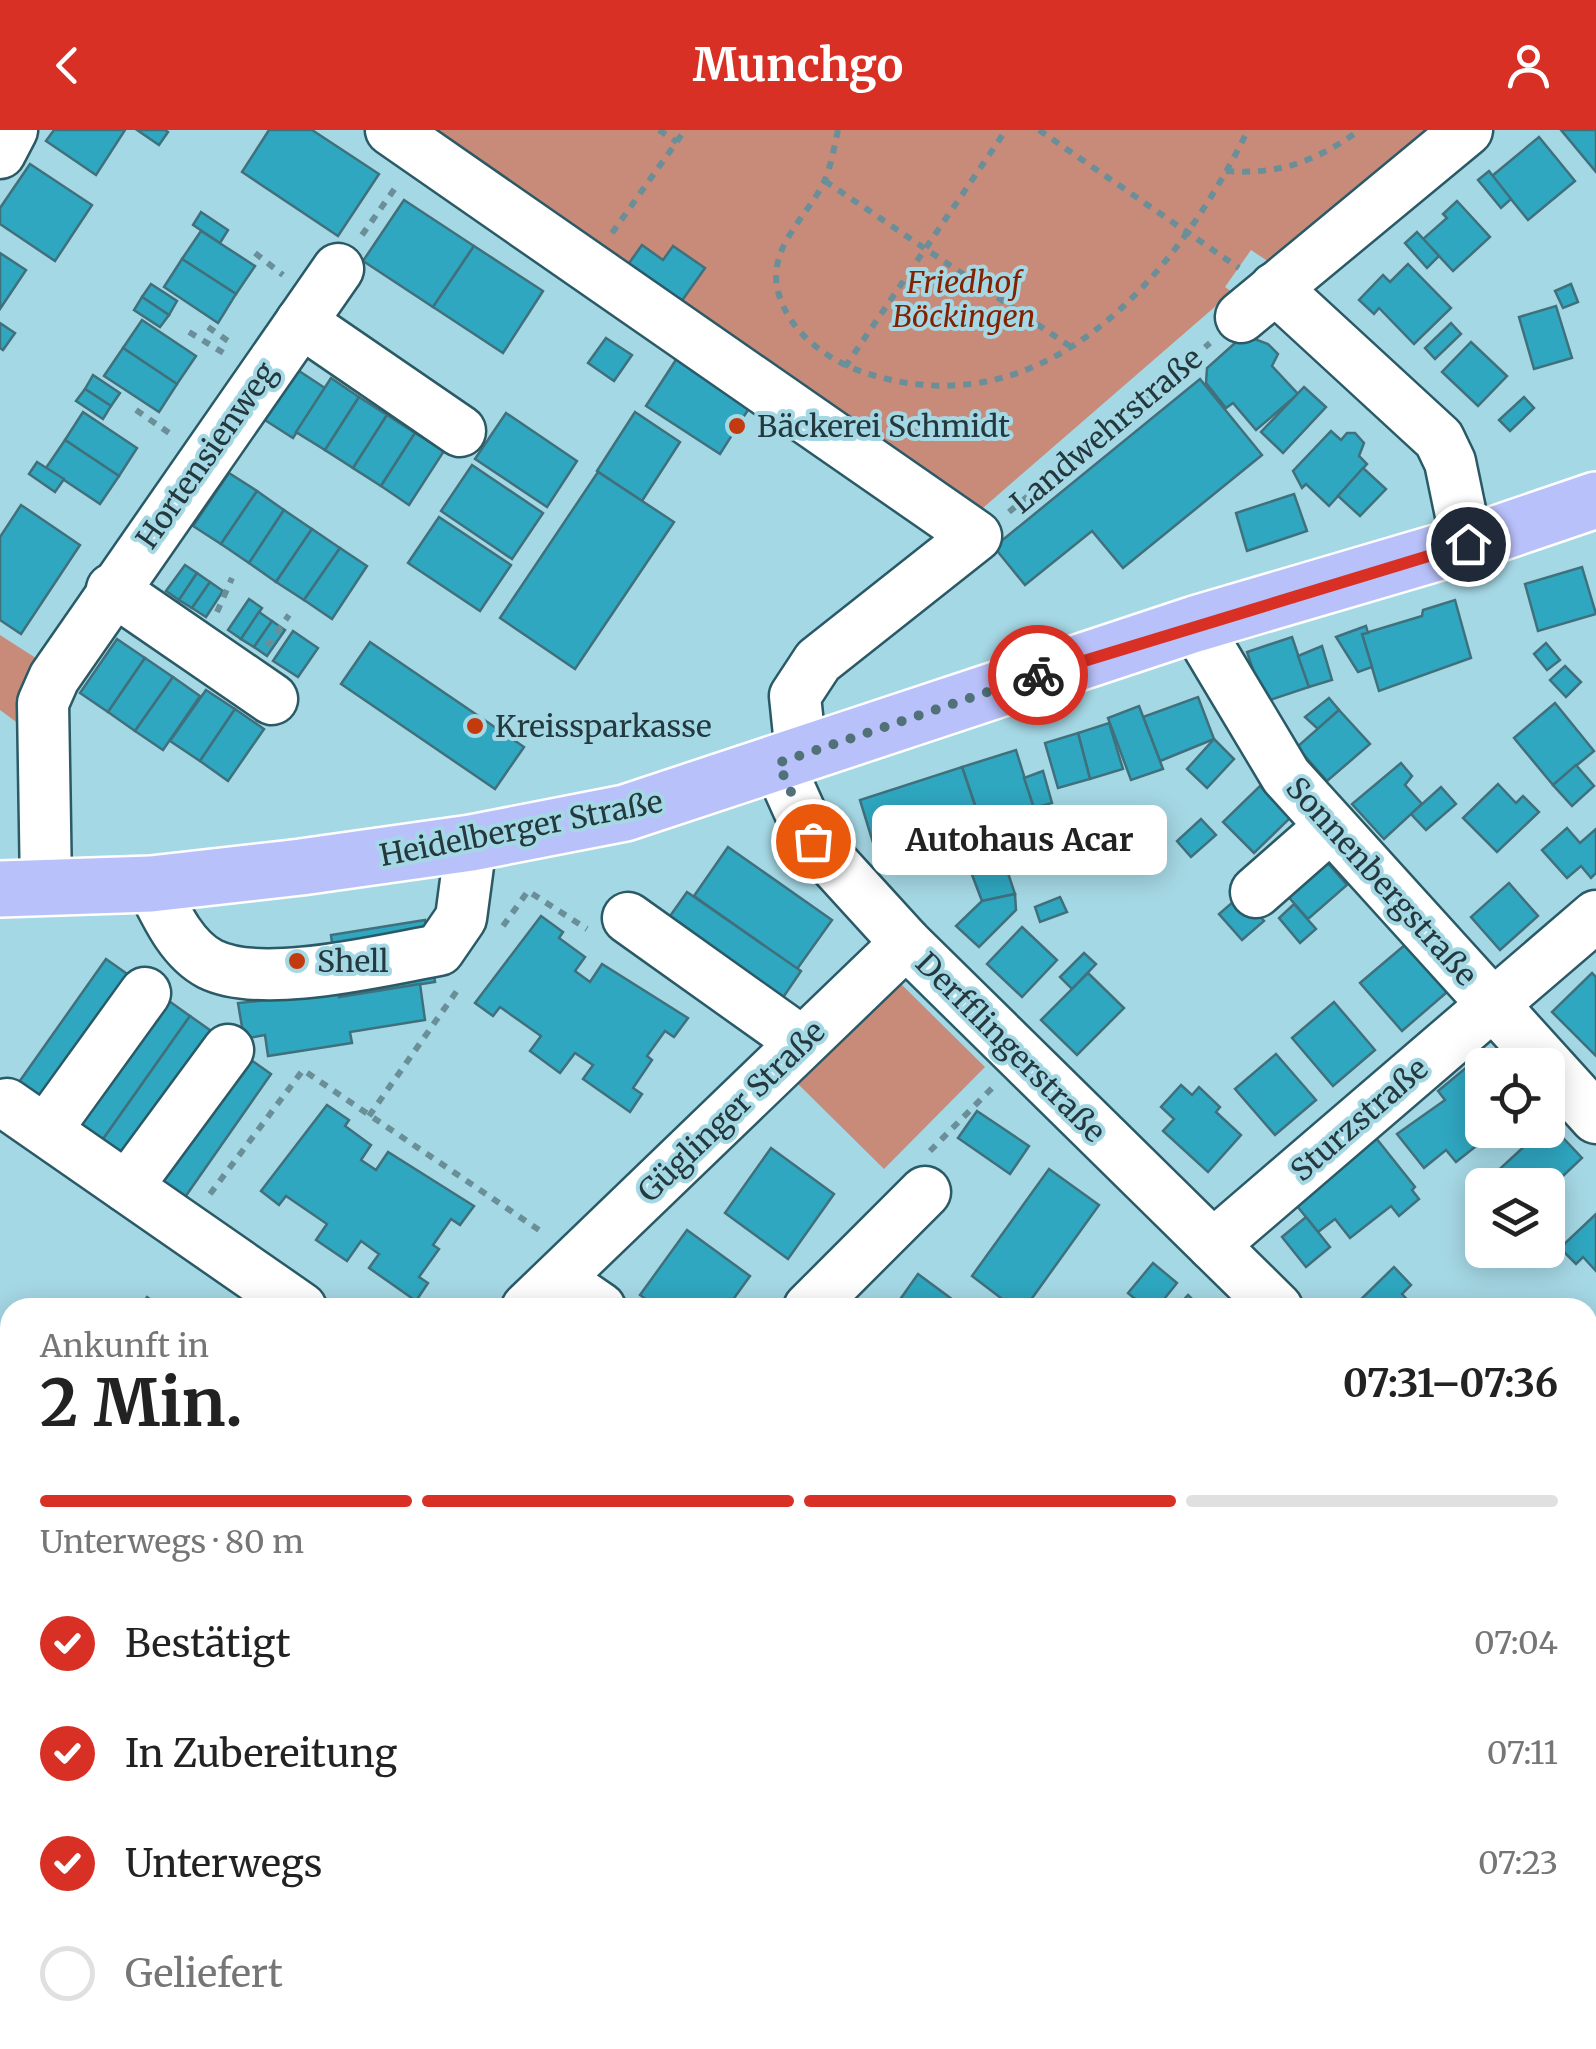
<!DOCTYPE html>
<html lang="de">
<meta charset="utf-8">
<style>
body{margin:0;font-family:Merriweather,serif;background:#f6f6f6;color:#222;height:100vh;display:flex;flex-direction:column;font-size:38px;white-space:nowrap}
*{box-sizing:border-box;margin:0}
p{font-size:32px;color:#767676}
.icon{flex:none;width:55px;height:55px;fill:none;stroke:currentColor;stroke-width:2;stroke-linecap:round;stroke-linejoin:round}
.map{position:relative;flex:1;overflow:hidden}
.sheet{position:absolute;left:0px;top:1168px;width:1598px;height:752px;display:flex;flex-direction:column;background:#fff;border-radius:30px 30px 0 0;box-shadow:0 5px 25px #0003}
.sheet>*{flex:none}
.fabs{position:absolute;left:1465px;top:918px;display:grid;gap:20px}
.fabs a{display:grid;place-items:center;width:100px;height:100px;border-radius:15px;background:#fff;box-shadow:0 5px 25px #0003;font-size:50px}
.pin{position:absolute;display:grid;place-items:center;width:85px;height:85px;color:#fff;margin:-42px;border:5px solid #fff;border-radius:50%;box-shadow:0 2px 10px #0007}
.courier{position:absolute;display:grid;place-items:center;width:100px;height:100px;margin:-50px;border:8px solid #d93025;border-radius:50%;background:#fff;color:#222;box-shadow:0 2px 12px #0007}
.bubble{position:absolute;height:70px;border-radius:15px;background:#fff;box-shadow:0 5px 25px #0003;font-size:32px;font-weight:700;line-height:70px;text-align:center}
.summary em{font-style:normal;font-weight:700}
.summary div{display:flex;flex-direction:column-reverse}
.summary{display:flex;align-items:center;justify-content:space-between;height:170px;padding:0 40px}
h1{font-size:65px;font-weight:700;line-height:75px}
.bar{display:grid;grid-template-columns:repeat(4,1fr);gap:15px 10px;align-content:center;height:120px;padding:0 40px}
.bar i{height:12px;border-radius:8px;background:#e0e0e0}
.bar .on{background:#d93025}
.bar p{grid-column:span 4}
ol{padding:0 40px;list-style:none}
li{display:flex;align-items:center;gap:30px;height:110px}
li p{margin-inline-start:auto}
li .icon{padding:10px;border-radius:50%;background:#d93025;color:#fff;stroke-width:4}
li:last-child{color:#767676}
li i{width:55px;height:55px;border:5px solid #e0e0e0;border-radius:50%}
header{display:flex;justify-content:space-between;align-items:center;height:130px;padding:0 40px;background:#d93025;color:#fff;font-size:45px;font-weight:700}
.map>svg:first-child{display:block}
.green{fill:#c98b79}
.building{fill:#2fa7c1;stroke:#40707c;stroke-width:2.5}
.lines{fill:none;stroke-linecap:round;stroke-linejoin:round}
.minor-casing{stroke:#2a5a66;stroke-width:55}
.major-casing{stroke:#fff;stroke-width:60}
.path{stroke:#6a8f98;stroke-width:6;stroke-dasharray:8 8;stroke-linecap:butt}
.minor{stroke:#fff;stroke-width:50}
.major{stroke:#b9c1fa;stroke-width:55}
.done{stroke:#517178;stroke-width:10;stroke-dasharray:0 18}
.route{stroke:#d93025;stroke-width:12}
.poi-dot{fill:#c23a0d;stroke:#a5d8e5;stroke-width:4}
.labels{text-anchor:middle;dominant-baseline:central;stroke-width:8;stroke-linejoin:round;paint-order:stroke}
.park-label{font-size:30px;font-style:italic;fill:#832100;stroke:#a5d8e5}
.poi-label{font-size:30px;fill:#24393e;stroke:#a5d8e5;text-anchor:start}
.street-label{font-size:30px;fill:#24393e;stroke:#a5d8e5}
</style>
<header><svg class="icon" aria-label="back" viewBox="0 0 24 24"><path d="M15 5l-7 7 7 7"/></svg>Munchgo<svg class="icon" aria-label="person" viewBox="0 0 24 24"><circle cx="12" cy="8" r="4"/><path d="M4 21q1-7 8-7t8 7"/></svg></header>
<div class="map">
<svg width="1596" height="1919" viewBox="0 0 1596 1919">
<rect width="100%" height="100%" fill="#a5d8e5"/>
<g class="green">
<path d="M426 0H1433L1269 132 1251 120 1225 157 1232 162 976 384Z"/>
<path d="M0 505 42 532 27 600 0 580Z"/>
<path d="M899 852 985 937 884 1039 798 954Z"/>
</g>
<g class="building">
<path d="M54 0H125L96 45 46 11Z"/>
<path d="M137 0H165L168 2 159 15Z"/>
<path d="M269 0H312L379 44 338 106 242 42Z"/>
<path d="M1561 0H1596V42Z"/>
<path d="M1539 7 1575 51 1528 90 1492 46Z"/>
<path d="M30 34 92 75 55 131 0 94V78Z"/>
<path d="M1489 41 1511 69 1501 78 1478 50Z"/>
<path d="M404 70 474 116 433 177 363 131Z"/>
<path d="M1457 71 1490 107 1453 141 1423 109 1447 88 1443 84Z"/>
<path d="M201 82 228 100 220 113 193 95Z"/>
<path d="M201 101 255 136 236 164 182 129Z"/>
<path d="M1417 102 1439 126 1427 138 1405 113Z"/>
<path d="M642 115 663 130 673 116 705 138 681 172 627 136Z"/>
<path d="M474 116 543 161 503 223 433 177Z"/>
<path d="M0 123 26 140 0 179Z"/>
<path d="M182 129 236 164 218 193 164 157Z"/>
<path d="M1408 134 1451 178 1414 214 1379 178 1374 184 1359 170 1383 145 1390 152Z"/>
<path d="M151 154 177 171 169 185 142 167Z"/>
<path d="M1571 154 1578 172 1563 178 1555 161Z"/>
<path d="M142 167 169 185 160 197 134 180Z"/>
<path d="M1556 176 1572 228 1534 239 1519 187Z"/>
<path d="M142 190 196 226 177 254 123 218Z"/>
<path d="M0 193 15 203 3 220 0 218Z"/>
<path d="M1451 193 1461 204 1435 229 1425 218Z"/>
<path d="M1244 205 1268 214 1278 224 1272 236 1298 264 1256 300 1233 273 1226 278 1206 253 1207 238Z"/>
<path d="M606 208 632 225 614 251 588 233Z"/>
<path d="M1471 212 1507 246 1478 276 1442 242Z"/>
<path d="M123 218 177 254 159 282 104 246Z"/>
<path d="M681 222 755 269 720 324 646 276Z"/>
<path d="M293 237 325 258 293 308 260 287Z"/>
<path d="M93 245 120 263 111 276 85 259Z"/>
<path d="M331 248 359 267 325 320 296 302Z"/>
<path d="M1200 249 1262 325 1123 438 1092 401 1025 455 994 417Z"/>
<path d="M1304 257 1326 277 1283 323 1261 302Z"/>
<path d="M85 259 111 276 103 289 76 271Z"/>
<path d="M359 267 387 285 353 338 325 320Z"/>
<path d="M1524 267 1534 278 1510 301 1499 290Z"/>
<path d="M83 282 137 318 119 346 65 310Z"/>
<path d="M635 282 680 312 642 371 597 341Z"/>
<path d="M506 283 577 331 547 377 475 329Z"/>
<path d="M387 285 415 303 381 356 353 338Z"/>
<path d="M1331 301 1341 310 1347 303H1355L1364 313 1359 326 1367 334 1329 376 1306 354 1302 358 1293 341Z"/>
<path d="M415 303 444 321 409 375 381 356Z"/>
<path d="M65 310 119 346 100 374 46 338Z"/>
<path d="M37 332 64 349 55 362 29 344Z"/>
<path d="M472 335 543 383 512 429 441 381Z"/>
<path d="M1363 338 1386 359 1360 386 1338 366Z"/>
<path d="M598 342 674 392 575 539 500 488Z"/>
<path d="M229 343 257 361 221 414 193 396Z"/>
<path d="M257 361 284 380 249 433 221 414Z"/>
<path d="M1294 364 1307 401 1247 421 1236 383Z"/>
<path d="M21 375 80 415 21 504 0 490V407Z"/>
<path d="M284 380 312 399 276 452 249 433Z"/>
<path d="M439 387 511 435 480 481 408 433Z"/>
<path d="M312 399 340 418 304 470 276 452Z"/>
<path d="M340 418 367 436 332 489 304 470Z"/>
<path d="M185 435 197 443 179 470 166 461Z"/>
<path d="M1582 437 1596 484 1538 501 1525 454Z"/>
<path d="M197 443 210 452 192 478 179 470Z"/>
<path d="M210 452 223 461 206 487 192 478Z"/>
<path d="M249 469 262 478 241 509 228 500Z"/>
<path d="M1455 470 1471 528 1379 561 1362 504 1422 486 1423 480Z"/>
<path d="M259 482 272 491 254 517 241 509Z"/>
<path d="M272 491 285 500 267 526 254 517Z"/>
<path d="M1366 496 1368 503 1362 504 1372 537 1358 542 1336 507Z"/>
<path d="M293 501 318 518 298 547 273 531Z"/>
<path d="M1292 507 1309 557 1264 572 1247 522Z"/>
<path d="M117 509 145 528 108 582 80 563Z"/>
<path d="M370 512 524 617 495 659 341 554Z"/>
<path d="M1546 513 1560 530 1547 540 1534 524Z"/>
<path d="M1322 516 1332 550 1309 557 1298 526Z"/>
<path d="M145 528 173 547 135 601 108 582Z"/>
<path d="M1565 536 1581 552 1566 567 1550 550Z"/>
<path d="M173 547 200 566 163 620 135 601Z"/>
<path d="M206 560 235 579 200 631 170 611Z"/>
<path d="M1198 567 1214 609 1160 631 1143 587Z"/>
<path d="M1329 568 1339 580 1318 599 1305 587Z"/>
<path d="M1555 573 1594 621 1553 655 1514 608Z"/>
<path d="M1139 576 1163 639 1131 650 1108 588Z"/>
<path d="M235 579 264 599 228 651 200 631Z"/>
<path d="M1339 580 1370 614 1327 651 1297 617Z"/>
<path d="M1109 593 1123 639 1090 649 1078 603Z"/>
<path d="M1078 603 1090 649 1058 658 1045 613Z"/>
<path d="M1214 609 1234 629 1207 658 1187 639Z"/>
<path d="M1016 620 1034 678 982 696 962 637Z"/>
<path d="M1401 633 1412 646 1405 655 1422 674 1384 709 1352 674Z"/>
<path d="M1576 635 1594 656 1572 676 1553 655Z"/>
<path d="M962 637 982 696 878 729 860 670Z"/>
<path d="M1043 641 1052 673 1034 678 1024 648Z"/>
<path d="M1498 654 1516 673 1523 666 1539 682 1497 722 1463 688Z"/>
<path d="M1260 656 1290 688 1254 723 1223 692Z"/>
<path d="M1441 657 1456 674 1426 700 1411 684Z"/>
<path d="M1201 689 1216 705 1191 727 1177 711Z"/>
<path d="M1117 690 1127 719 1100 728 1090 699Z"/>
<path d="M992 695 1015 764 982 771 958 708Z"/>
<path d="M1567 698 1580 713 1596 699V743L1591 748 1581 736 1567 748 1542 720Z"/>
<path d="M728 717 832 790 797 839 694 766Z"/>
<path d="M1317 721 1347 755 1308 789 1278 755Z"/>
<path d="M1509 753 1538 786 1500 820 1471 787Z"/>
<path d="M687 762 801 841 782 869 668 789Z"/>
<path d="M1015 764 1016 780 979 817 956 796 982 771Z"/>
<path d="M1241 765 1264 791 1242 810 1219 784Z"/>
<path d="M1060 767 1067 782 1040 792 1035 777Z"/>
<path d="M1294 774 1316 799 1300 813 1279 788Z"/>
<path d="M541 786 563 802 559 808 585 827 575 841 590 852 602 834 688 888 674 907 665 901 647 926 652 930 633 958 642 964 630 982 583 949 593 935 575 923 560 943 530 921 541 906 500 877 493 886 475 873Z"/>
<path d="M425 790 435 852 339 867 331 805Z"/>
<path d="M1022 797 1057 830 1022 867 987 834Z"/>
<path d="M1406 814 1447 862 1402 901 1360 853Z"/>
<path d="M1084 823 1096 834 1072 859 1060 847Z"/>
<path d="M106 829 133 848 45 974 17 955Z"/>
<path d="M1088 843 1124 878 1077 925 1041 890Z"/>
<path d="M1592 843 1596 847V926L1552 882Z"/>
<path d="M420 854 425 890 350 902 352 913 268 926 265 905 244 909 238 873 338 863 339 867Z"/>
<path d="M162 866 190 886 101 1012 73 993Z"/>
<path d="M1334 872 1375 920 1333 956 1292 908Z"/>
<path d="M190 886 217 905 128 1031 101 1012Z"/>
<path d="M1484 923 1493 935H1482V1000L1503 1003 1494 1010 1490 1005 1456 1032 1446 1020 1424 1038 1397 1004 1445 970 1438 961Z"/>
<path d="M1276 924 1316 970 1275 1005 1235 959Z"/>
<path d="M244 925 271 944 183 1070 155 1051Z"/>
<path d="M1181 955 1192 965 1199 957 1220 977 1216 982 1241 1005 1208 1042 1163 1001 1174 989 1161 977Z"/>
<path d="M327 975 349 990 345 996 371 1015 361 1030 376 1040 388 1022 474 1076 460 1095 451 1089 433 1115 439 1119 419 1147 428 1153 416 1171 369 1138 379 1124 361 1111 347 1131 316 1110 327 1094 286 1066 279 1075 261 1061Z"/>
<path d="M977 981 1029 1016 1010 1044 958 1008Z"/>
<path d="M1549 993 1582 1028 1548 1060V1055H1498L1491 1047 1542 1000H1548Z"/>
<path d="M1376 1008 1415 1057 1412 1060 1419 1069 1399 1086 1391 1076 1350 1108 1335 1089 1318 1102 1297 1076Z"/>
<path d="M771 1018 834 1064 788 1129 725 1083Z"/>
<path d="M1049 1039 1099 1075 1025 1178H1014L972 1146Z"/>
<path d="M1596 1084V1141L1583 1127 1576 1134 1560 1118Z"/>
<path d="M1306 1087 1330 1117 1306 1137 1282 1107Z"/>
<path d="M687 1100 750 1146 727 1178H658L640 1165Z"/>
<path d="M1153 1133 1177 1153 1157 1178H1146L1128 1163Z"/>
<path d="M1394 1137 1411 1155 1402 1164 1415 1178H1352Z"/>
<path d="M918 1144 964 1178H894Z"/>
<path d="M1188 1165 1201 1178H1176Z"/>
<path d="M147 1167 162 1178H140Z"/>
<path d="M1596 1269V1335L1588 1330V1284Z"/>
<path d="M1588 1330 1596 1335V1350L1588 1362Z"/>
<path d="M0 1335 10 1342V1412L0 1426Z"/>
<path d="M1594 1525 1596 1527V1596L1588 1589V1533Z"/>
<path d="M1588 1756 1596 1762V1834L1588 1847Z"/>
<path d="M10 1836V1906L0 1899V1850Z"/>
<path d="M16 1910H36L29 1919Z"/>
<path d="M80 1910H120L132 1919H74Z"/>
<path d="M364 1910H366L379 1919H357Z"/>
<path d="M366 1910H431L443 1919H379Z"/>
<path d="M431 1910H458L451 1919Z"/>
<path d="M560 1910H624L637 1919H554Z"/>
<path d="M637 1910H676L677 1911 672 1919H639L633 1915Z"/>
<path d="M806 1910H848L840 1919H804L801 1916Z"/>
<path d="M870 1910H898L891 1919H881Z"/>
<path d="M956 1910H960L973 1919H950Z"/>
<path d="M1108 1910H1176L1169 1919H1112L1105 1914Z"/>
<path d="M1502 1910H1518L1530 1919H1495Z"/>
</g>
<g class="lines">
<defs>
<g id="minor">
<path d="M391 0 976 406 818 531 795 566 801 624"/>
<path d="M0 23 12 0"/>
<path d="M1275 158 1439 309 1450 332 1467 414"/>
<path d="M1241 187 1467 0"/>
<path d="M301 192 460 301"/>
<path d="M112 459 272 569"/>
<path d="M1195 494 1286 646 1596 988"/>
<path d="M778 633 813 711 906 813 1277 1178"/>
<path d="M151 754C165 782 181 819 210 834 262 860 382 830 439 820L461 788 471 713"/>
<path d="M46 757 43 573 54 548 338 139"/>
<path d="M1256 762 1330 697"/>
<path d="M628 788 802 912"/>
<path d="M7 974 301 1178"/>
<path d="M46 1000 145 863"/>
<path d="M127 1057 228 920"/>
<path d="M1213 1115 1596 786"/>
<path d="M558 1149 600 1178"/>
<path d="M527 1178 906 813"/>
<path d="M809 1178 925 1062"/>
<path d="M1588 1436 1596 1443"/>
<path d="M0 1779 10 1766"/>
<path d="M1588 1900 1596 1905"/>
<path d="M235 1910 248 1919"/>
<path d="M1027 1910 1039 1919"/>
<path d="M317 1919 324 1910"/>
<path d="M752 1919 758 1910"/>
<path d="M1436 1919 1442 1910"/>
</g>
<path id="major" d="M0 759 151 754 301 737 471 713 625 683 1195 494 1467 414 1596 370"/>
</defs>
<use href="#minor" class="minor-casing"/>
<use href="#major" class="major-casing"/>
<g class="path">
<path d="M659 0 677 12"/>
<path d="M838 0C834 17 831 37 824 52 808 86 767 117 778 161 788 203 831 233 869 244 1049 300 1177 144 1248 0"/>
<path d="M1039 0 1239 138"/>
<path d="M1226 41C1280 45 1316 31 1360 0"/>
<path d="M825 51 1074 219"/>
<path d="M612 103 685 0"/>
<path d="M362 105 398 54"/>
<path d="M255 123 283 145"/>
<path d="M208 197 234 215"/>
<path d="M189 202 227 225"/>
<path d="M845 237 1006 0"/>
<path d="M136 280 175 307"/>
<path d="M1009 382 1210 213"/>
<path d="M217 482 232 448"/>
<path d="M267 516 289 485"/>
<path d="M503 796 528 761 587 799"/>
<path d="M369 986 461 855"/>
<path d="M930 1021 995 955"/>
<path d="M210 1064 303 940 545 1104"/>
<path d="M0 1572 10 1579"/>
</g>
<use href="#minor" class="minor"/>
<use href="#major" class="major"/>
</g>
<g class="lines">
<path class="done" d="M813 711 778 633 1038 545"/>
<path class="route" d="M1038 545 1468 414"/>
</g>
<g class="poi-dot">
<circle cx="737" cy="296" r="10"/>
<circle cx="475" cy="596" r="10"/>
<circle cx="297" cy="831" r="10"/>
</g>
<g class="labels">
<g class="park-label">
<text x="964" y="152">Friedhof<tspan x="964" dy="34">Böckingen</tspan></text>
</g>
<g class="poi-label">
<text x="757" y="296">Bäckerei Schmidt</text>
<text x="495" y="596">Kreissparkasse</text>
<text x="317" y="831">Shell</text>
</g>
<g class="street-label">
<text transform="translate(1106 300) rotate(-40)">Landwehrstraße</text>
<text transform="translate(206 325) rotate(-55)">Hortensienweg</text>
<text transform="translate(521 698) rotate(-11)">Heidelberger Straße</text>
<text transform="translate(1382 751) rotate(48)">Sonnenbergstraße</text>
<text transform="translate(1011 917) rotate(45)">Derfflingerstraße</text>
<text transform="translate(731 981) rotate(-44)">Güglinger Straße</text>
<text transform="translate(1359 989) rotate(-41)">Sturzstraße</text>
</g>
</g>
</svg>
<div class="fabs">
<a><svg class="icon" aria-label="locate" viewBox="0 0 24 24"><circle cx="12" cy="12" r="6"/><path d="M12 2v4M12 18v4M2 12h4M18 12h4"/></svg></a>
<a><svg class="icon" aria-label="layers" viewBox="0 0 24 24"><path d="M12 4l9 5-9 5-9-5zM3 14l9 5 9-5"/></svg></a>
</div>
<div class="pin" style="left:813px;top:711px;background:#ea580c"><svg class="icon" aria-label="bag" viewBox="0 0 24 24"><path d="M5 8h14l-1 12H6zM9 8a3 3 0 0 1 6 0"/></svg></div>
<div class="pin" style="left:1468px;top:414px;background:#1f2937"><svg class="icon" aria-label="home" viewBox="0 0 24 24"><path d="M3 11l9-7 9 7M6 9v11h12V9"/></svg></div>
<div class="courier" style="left:1038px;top:545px"><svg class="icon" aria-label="bike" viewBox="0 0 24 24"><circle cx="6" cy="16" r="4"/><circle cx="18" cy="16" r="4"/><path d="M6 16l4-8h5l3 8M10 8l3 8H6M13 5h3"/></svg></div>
<div class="bubble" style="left:872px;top:675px;width:295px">Autohaus Acar</div>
<section class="sheet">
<div class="summary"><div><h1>2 Min.</h1><p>Ankunft in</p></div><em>07:31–07:36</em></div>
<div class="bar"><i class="on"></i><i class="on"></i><i class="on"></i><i></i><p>Unterwegs · 80 m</p></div>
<ol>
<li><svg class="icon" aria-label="check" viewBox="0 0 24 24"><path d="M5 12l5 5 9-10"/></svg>Bestätigt<p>07:04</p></li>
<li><svg class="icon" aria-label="check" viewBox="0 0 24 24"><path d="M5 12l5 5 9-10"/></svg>In Zubereitung<p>07:11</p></li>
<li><svg class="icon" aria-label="check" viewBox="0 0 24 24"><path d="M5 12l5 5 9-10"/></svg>Unterwegs<p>07:23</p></li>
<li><i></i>Geliefert</li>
</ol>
</section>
</div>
